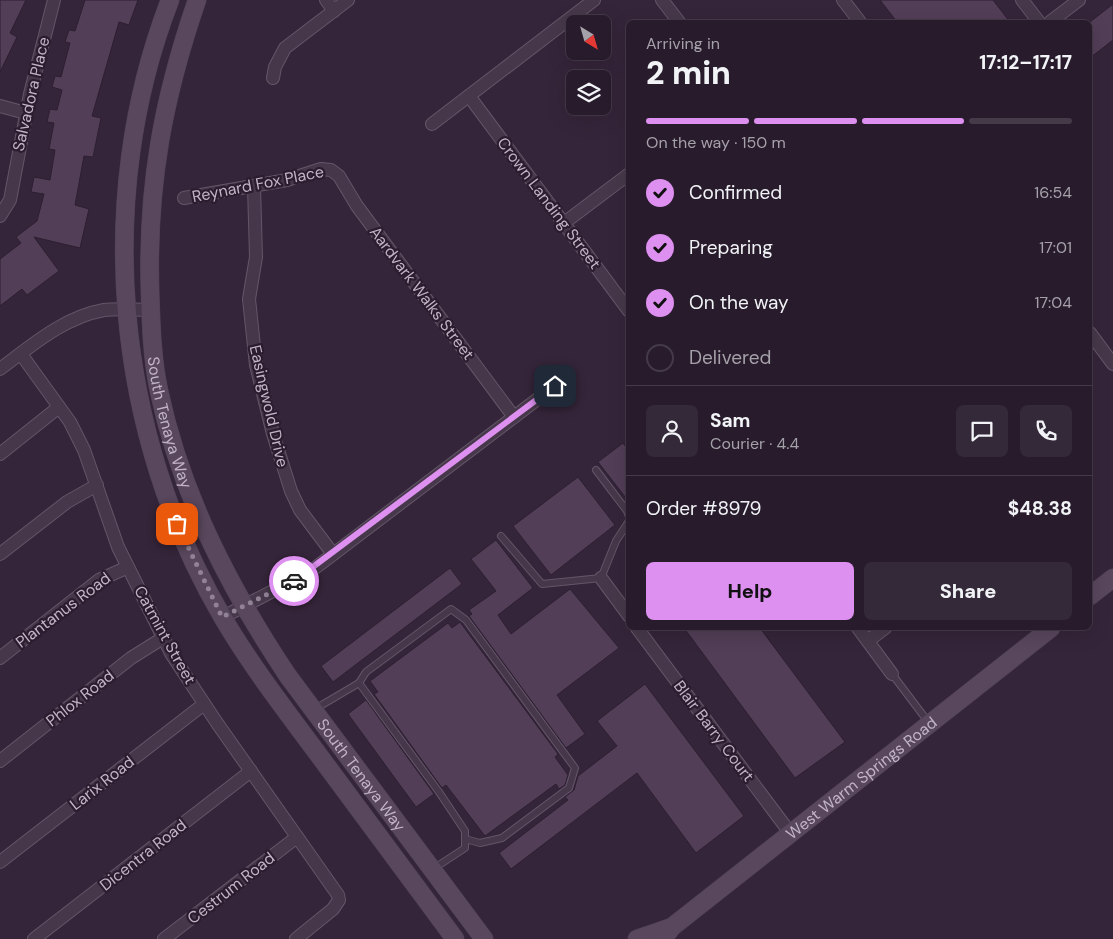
<!DOCTYPE html>
<meta charset="utf-8">
<style>
body{margin:0;font-family:"DM Sans",sans-serif;background:#342938;color:#f1f3f6;height:100vh;display:flex;flex-direction:column;font-size:19px;white-space:nowrap}
*{box-sizing:border-box;margin:0}
p{font-size:16px;color:#a5a1a9}
.icon{flex:none;width:28px;height:28px;fill:none;stroke:currentColor;stroke-width:2;stroke-linecap:round;stroke-linejoin:round}
.map{position:relative;flex:1;overflow:hidden}
.panel{position:absolute;left:626px;top:20px;width:466px;height:610px;display:flex;flex-direction:column;background:#281c2c;border-radius:8px;box-shadow:0 5px 20px #0002,0 0 0 1px #443a48}
.panel>*{flex:none}
.needle{width:32px;rotate:143deg}
.buttons{position:absolute;left:566px;top:15px;display:grid;gap:10px}
.buttons a{display:grid;place-items:center;width:45px;height:45px;border-radius:8px;background:#281c2c;box-shadow:0 5px 20px #0002,0 0 0 1px #443a48;font-size:25px}
.pin{position:absolute;display:grid;place-items:center;width:42px;height:42px;color:#fff;margin:-21px;border-radius:10px;box-shadow:0 2px 8px #0006}
.courier{position:absolute;display:grid;place-items:center;width:50px;height:50px;margin:-25px;border:4px solid #dd90ef;border-radius:50%;background:#fff;color:#222;box-shadow:0 1px 6px #0007}
.overview em{font-style:normal;font-weight:800}
.overview div{display:flex;flex-direction:column-reverse}
.overview{display:flex;align-items:center;justify-content:space-between;height:85px;padding:0 20px}
h1{font-size:32px;font-weight:800;line-height:38px}
.bar{display:grid;grid-template-columns:repeat(4,1fr);gap:8px 5px;align-content:center;height:60px;padding:0 20px}
.bar i{height:6px;border-radius:4px;background:#443a48}
.bar .selected{background:#dd90ef}
.bar p{grid-column:span 4}
.line{display:flex;align-items:center;gap:12px;padding:0 20px;border-top:1px solid #443a48}
.line div{flex:1}
.round{display:grid;place-items:center;flex:none;width:52px;height:52px;border-radius:8px;background:#342938}
ol{padding:0 20px;list-style:none}
li{display:flex;align-items:center;gap:15px;height:55px}
li p{margin-inline-start:auto}
li .icon{padding:5px;border-radius:50%;background:#dd90ef;color:#111;stroke-width:4}
li:last-child{color:#a5a1a9}
li i{width:28px;height:28px;border:2px solid #443a48;border-radius:50%}
.cta{display:flex;gap:10px;margin-top:auto;padding:10px 20px}
.cta a{flex:1;height:58px;border-radius:8px;background:#dd90ef;color:#111;font-size:20px;font-weight:800;line-height:58px;text-align:center}
.cta a+a{background:#342938;color:#f1f3f6}
.map>svg:first-child{display:block}
.building{fill:#523e57;stroke:#2d1f31}
.lines{fill:none;stroke-linecap:round;stroke-linejoin:round}
.lane-casing{stroke:#645668;stroke-width:8}
.street-casing{stroke:#645668;stroke-width:14}
.secondary-casing{stroke:#4f4153;stroke-width:19}
.lane{stroke:#46384a;stroke-width:6}
.street{stroke:#46384a;stroke-width:12}
.secondary{stroke:#59475d;stroke-width:18}
.done{stroke:#918295;stroke-width:5;stroke-dasharray:0 9}
.route{stroke:#dd90ef;stroke-width:6}
.labels{text-anchor:middle;dominant-baseline:central;stroke-width:4.5;stroke-linejoin:round;paint-order:stroke}
.street-label{font-size:16px;fill:#c2b4c6;stroke:#2b1d2f}
</style>
<div class="map">
<svg width="1113" height="939" viewBox="0 0 1113 939">
<rect width="100%" height="100%" fill="#35253a"/>
<g class="building">
<path d="M0 0H26L10 33 17 37 0 72Z"/>
<path d="M85 0H138L129 25 119 22 92 116 101 118 93 157 84 156 75 205 89 209 80 248 34 237 59 271 27 295 22 289 0 306V259L21 243 16 237 37 221 44 194 31 192 34 177 50 180 55 150 49 149 54 123 47 122 50 109 57 110 62 90 52 87 55 76 61 77 70 43 65 42 69 30 75 31Z"/>
<path d="M880 0H993L1010 22H897Z"/>
<path d="M1113 4V40L1090 58V22Z"/>
<path d="M623 443 629 451V502L598 462Z"/>
<path d="M578 477 615 525 551 575 513 526Z"/>
<path d="M496 540 533 588 498 615 511 634 570 589 619 648 557 695 585 734 566 748 469 616 472 614 469 610 496 591 471 559Z"/>
<path d="M450 568 462 584 333 682 321 666Z"/>
<path d="M460 622 558 754 555 757 568 775 565 785 559 789 556 784 485 836 446 785 442 788 374 694 378 692 370 681 448 623 452 628Z"/>
<path d="M684 628H760L845 742 795 778Z"/>
<path d="M645 684 744 816 696 853 637 773 511 869 499 853 568 800 565 797 574 790 578 776 617 746 597 721Z"/>
<path d="M366 700 434 794 416 807 348 714Z"/>
</g>
<g class="lines">
<defs>
<g id="lane">
<path d="M596 470 627 511 629 517"/>
<path d="M501 536 542 584 601 578 616 541 629 521"/>
<path d="M892 674 929 723"/>
<path d="M315 709 359 683"/>
<path d="M433 869 465 848V831L439 792 359 683 366 672 451 609 466 620 575 768 569 788 502 838 480 843 465 839"/>
</g>
<g id="street">
<path d="M326 0 334 11"/>
<path d="M662 0 679 22"/>
<path d="M843 0 860 22"/>
<path d="M1022 0 1039 22"/>
<path d="M1050 22 1079 0"/>
<path d="M273 78 275 67 285 48 348 0"/>
<path d="M469 96 629 311"/>
<path d="M0 106 26 113"/>
<path d="M432 124 594 0"/>
<path d="M254 186 256 257 249 299 256 365 273 434 291 491 300 510 333 554"/>
<path d="M184 198 287 180 321 169 331 170 339 176 357 206 514 417"/>
<path d="M0 216 10 200 30 94 54 0"/>
<path d="M564 223 629 174"/>
<path d="M1090 333 1113 364"/>
<path d="M21 354 70 422 84 450 118 547 172 655 217 723 338 895 339 900 333 909 296 939"/>
<path d="M0 369C31 346 64 317 104 310 119 308 136 310 151 310"/>
<path d="M0 454 59 407"/>
<path d="M0 554 67 502 97 485"/>
<path d="M601 578 629 616"/>
<path d="M223 617 311 571 568 376"/>
<path d="M637 628 791 834"/>
<path d="M858 628 892 674"/>
<path d="M868 641 885 628"/>
<path d="M0 658 99 580 128 567"/>
<path d="M0 761 131 658 163 638"/>
<path d="M0 862 204 704"/>
<path d="M34 939 251 771"/>
<path d="M164 939 297 837"/>
</g>
<g id="secondary">
<path d="M170 0C93 199 115 434 223 618 250 664 283 707 315 750 362 813 409 876 455 939"/>
<path id="s1" d="M197 0C163 99 147 185 150 290 151 323 152 359 159 391 181 495 230 589 288 676L484 939"/>
<path d="M1090 596 1113 578"/>
<path d="M637 939 672 927"/>
<path id="s2" d="M663 939 672 927 1051 628"/>
</g>
</defs>
<use href="#lane" class="lane-casing"/>
<use href="#street" class="street-casing"/>
<use href="#secondary" class="secondary-casing"/>
<use href="#lane" class="lane"/>
<use href="#street" class="street"/>
<use href="#secondary" class="secondary"/>
</g>
<g class="lines">
<path class="done" d="M177 524 222 617 294 581"/>
<path class="route" d="M294 581 555 386"/>
</g>
<g class="labels">
<g class="street-label">
<text transform="translate(31 94) rotate(-77)">Salvadora Place</text>
<text transform="translate(258 184) rotate(-11)">Reynard Fox Place</text>
<text transform="translate(549 203) rotate(53)">Crown Landing Street</text>
<text transform="translate(422 293) rotate(53)">Aardvark Walks Street</text>
<text transform="translate(269 406) rotate(77)">Easingwold Drive</text>
<text stroke="none"><textPath href="#s1" startOffset="430">South Tenaya Way</textPath></text>
<text transform="translate(63 610) rotate(-37)">Plantanus Road</text>
<text transform="translate(165 635) rotate(61)">Catmint Street</text>
<text transform="translate(80 698) rotate(-38)">Phlox Road</text>
<text transform="translate(714 731) rotate(53)">Blair Barry Court</text>
<text stroke="none"><textPath href="#s1" startOffset="835">South Tenaya Way</textPath></text>
<text stroke="none"><textPath href="#s2" startOffset="256">West Warm Springs Road</textPath></text>
<text transform="translate(102 783) rotate(-38)">Larix Road</text>
<text transform="translate(143 855) rotate(-38)">Dicentra Road</text>
<text transform="translate(231 888) rotate(-38)">Cestrum Road</text>
</g>
</g>
</svg>
<div class="buttons">
<a><svg class="needle" viewBox="-14 -14 28 28"><path d="M0-13l5 13h-10z" fill="#e53935"/><path d="M0 13l5-13h-10z" fill="#a5a1a9"/></svg></a>
<a><svg class="icon" aria-label="layers" viewBox="0 0 24 24"><path d="M12 4l9 5-9 5-9-5zM3 14l9 5 9-5"/></svg></a>
</div>
<div class="pin" style="left:177px;top:524px;background:#ea580c"><svg class="icon" aria-label="bag" viewBox="0 0 24 24"><path d="M5 8h14l-1 12H6zM9 8a3 3 0 0 1 6 0"/></svg></div>
<div class="pin" style="left:555px;top:386px;background:#1f2937"><svg class="icon" aria-label="home" viewBox="0 0 24 24"><path d="M3 11l9-7 9 7M6 9v11h12V9"/></svg></div>
<div class="courier" style="left:294px;top:581px"><svg class="icon" aria-label="car" viewBox="0 0 24 24"><path d="M5 17H2v-5l4-1 3-4h7l3 4 3 1v5h-3M9 17h6M6 11h13"/><circle cx="7" cy="17" r="2"/><circle cx="17" cy="17" r="2"/></svg></div>
<section class="panel">
<div class="overview"><div><h1>2 min</h1><p>Arriving in</p></div><em>17:12–17:17</em></div>
<div class="bar"><i class="selected"></i><i class="selected"></i><i class="selected"></i><i></i><p>On the way · 150 m</p></div>
<ol>
<li><svg class="icon" aria-label="check" viewBox="0 0 24 24"><path d="M5 12l5 5 9-10"/></svg>Confirmed<p>16:54</p></li>
<li><svg class="icon" aria-label="check" viewBox="0 0 24 24"><path d="M5 12l5 5 9-10"/></svg>Preparing<p>17:01</p></li>
<li><svg class="icon" aria-label="check" viewBox="0 0 24 24"><path d="M5 12l5 5 9-10"/></svg>On the way<p>17:04</p></li>
<li><i></i>Delivered</li>
</ol>
<div class="line" style="height:90px"><a class="round"><svg class="icon" aria-label="person" viewBox="0 0 24 24"><circle cx="12" cy="8" r="4"/><path d="M4 21q1-7 8-7t8 7"/></svg></a><div><b>Sam</b><p>Courier · 4.4</p></div><a class="round"><svg class="icon" aria-label="chat" viewBox="0 0 24 24"><path d="M4 5h16v11H9l-5 4z"/></svg></a><a class="round"><svg class="icon" aria-label="phone" viewBox="0 0 24 24"><path d="M5 4h4l2 5-3 2q2 4 5 5l2-3 5 2v4C11 20 4 13 5 4z"/></svg></a></div>
<div class="line" style="height:65px"><div>Order #8979</div><b>$48.38</b></div>
<div class="cta"><a>Help</a><a>Share</a></div>
</section>
</div>
